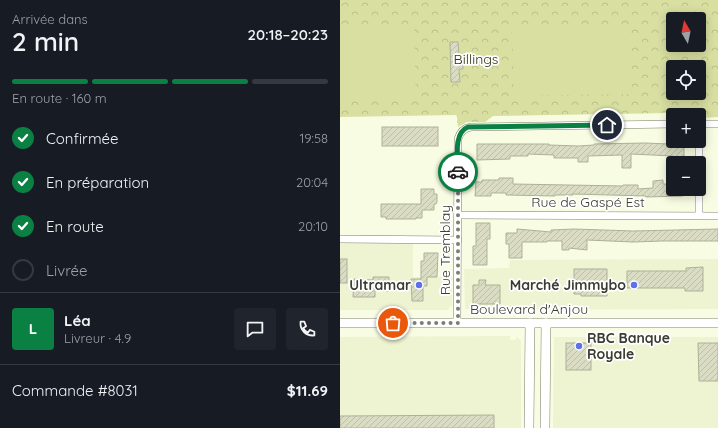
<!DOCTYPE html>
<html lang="fr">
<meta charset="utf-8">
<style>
body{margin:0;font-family:Quicksand,sans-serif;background:#20242c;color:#f1f3f6;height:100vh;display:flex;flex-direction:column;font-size:15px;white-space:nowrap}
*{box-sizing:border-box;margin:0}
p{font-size:13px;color:#9ea1a6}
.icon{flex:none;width:22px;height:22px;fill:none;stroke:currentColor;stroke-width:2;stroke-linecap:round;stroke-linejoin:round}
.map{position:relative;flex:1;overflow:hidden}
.drawer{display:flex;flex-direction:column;background:#171b24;width:340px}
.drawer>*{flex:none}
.needle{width:26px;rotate:351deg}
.fabs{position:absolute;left:326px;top:12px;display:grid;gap:8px}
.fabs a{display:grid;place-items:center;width:40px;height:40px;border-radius:4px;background:#171b24;box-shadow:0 2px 10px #0003;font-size:20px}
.pin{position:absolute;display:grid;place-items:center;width:34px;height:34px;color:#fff;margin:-17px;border:2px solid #fff;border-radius:50%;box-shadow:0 1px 4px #0007}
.courier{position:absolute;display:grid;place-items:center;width:40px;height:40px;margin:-20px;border:3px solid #0b8043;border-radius:50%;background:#fff;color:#222;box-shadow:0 1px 5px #0007}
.headline em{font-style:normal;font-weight:600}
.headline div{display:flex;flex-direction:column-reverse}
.headline{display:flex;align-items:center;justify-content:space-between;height:68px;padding:0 12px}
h1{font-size:26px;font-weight:600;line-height:30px}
.bar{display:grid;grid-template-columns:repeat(4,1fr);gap:6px 4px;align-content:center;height:48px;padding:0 12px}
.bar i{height:5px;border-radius:3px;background:#363941}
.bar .active{background:#0b8043}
.bar p{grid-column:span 4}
.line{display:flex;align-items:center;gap:10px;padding:0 12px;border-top:1px solid #363941}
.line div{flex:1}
.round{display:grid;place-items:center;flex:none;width:42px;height:42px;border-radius:4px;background:#20242c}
ol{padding:0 12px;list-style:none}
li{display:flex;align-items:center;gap:12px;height:44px}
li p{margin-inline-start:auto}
li .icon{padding:4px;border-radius:50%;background:#0b8043;color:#fff;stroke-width:4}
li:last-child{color:#9ea1a6}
li i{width:22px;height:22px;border:2px solid #363941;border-radius:50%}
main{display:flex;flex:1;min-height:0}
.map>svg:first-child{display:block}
.built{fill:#eef3d1}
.forest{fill:url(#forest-crowns);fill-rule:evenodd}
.pitch{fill:#d8dfa1}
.building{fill:url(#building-hatch);stroke:#aeb199}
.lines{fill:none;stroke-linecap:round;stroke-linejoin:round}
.minor-casing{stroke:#7b7e66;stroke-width:8}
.tertiary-casing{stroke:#7b7e66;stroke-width:10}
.minor{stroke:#fff;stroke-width:7}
.tertiary{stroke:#fff;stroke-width:9}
.done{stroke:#7c7f6f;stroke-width:4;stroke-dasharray:0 7.2}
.route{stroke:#0b8043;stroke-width:5}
.poi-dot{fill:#6071e8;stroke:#fff;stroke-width:1.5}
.labels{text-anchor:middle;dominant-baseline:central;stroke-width:3.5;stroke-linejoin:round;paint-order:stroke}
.park-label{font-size:14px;fill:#30330c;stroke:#fff}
.street-label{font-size:14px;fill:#3a3c31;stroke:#fff}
.poi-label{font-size:14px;font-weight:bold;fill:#3a3c31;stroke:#fff;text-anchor:end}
</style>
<main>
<section class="drawer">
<div class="headline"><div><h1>2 min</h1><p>Arrivée dans</p></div><em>20:18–20:23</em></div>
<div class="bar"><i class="active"></i><i class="active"></i><i class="active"></i><i></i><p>En route · 160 m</p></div>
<ol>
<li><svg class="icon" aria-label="check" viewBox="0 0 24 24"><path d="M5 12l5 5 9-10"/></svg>Confirmée<p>19:58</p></li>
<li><svg class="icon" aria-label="check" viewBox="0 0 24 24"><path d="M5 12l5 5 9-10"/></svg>En préparation<p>20:04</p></li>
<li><svg class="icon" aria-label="check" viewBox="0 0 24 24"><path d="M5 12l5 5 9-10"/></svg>En route<p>20:10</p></li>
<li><i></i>Livrée</li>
</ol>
<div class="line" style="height:72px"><b class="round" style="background:#0b8043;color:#fff">L</b><div><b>Léa</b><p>Livreur · 4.9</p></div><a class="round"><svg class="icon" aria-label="chat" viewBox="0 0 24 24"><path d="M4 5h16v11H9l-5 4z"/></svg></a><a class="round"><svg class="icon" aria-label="phone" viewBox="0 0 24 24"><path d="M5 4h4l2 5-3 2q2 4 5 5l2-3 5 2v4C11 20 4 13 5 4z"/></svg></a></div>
<div class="line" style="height:52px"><div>Commande #8031</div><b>$11.69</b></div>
</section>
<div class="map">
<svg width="378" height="428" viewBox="0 0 378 428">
<defs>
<pattern id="forest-crowns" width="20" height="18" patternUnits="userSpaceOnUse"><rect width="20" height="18" fill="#d8dfa1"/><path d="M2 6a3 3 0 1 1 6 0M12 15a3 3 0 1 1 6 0" fill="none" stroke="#bac08b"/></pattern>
<pattern id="building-hatch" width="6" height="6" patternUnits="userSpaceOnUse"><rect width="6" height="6" fill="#daddc4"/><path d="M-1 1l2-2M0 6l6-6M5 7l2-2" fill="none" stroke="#bcbfa9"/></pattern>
</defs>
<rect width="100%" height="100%" fill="#f8fce2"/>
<g class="built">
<path d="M0 242H73V277H112V306H110L108 310H0Z"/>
<path d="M378 259V309L135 310V308H131V310L126 309 125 308 124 269 169 268 170 260Z"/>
<path d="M170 336V340H176V337L180 339 181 341V428H0V337Z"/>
<path d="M214 337H378V428H213Z"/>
</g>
<path class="forest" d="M0 0H378V117L359 118V115H334L329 113 153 116 145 122H127L118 127 117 117 116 115 0 117ZM333 19H359V45H333ZM333 67H359V93H333Z"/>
<g class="pitch">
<path d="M291 25 292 94 174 96 172 27Z"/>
<path d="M74 27 76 100 0 101V28Z"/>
</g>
<g class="building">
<path d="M110 42H118L119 55 123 54V69H119L120 82H111Z"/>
<rect x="42" y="127" width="56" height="19"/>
<path d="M305 143 328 144V145H344V161H333V156L291 154V168H282V155L248 156V162H238V158H214V155L188 154V156H170V159L137 160V144H209V145L238 146 254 145V144Z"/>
<path d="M159 178H173V184L283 186V185H298V189L313 188V181L323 180V184H333V189H343V196L306 197V196L233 194V195H215V196L166 195V193H151V196H135L136 182H142V180H159Z"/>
<path d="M81 189H94V194H97V202L96 204H94V210H82V218H76V219H46V217H41V204H81Z"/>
<path d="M136 223H150V239H147V265H133V246H136Z"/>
<path d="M177 229 211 232V230L234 229 293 231 378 229V241H322L293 242 247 240V250L229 248V250H222V241H207V242H182V258H169V244H166V233H177Z"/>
<path d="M84 253H98L97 277H87V286H83V301H72L71 279H81V261H84Z"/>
<rect x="0" y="259" width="7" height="24"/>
<path d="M363 267V291H345V288H287V271H346V268Z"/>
<path d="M234 269H267V296H241V294H234Z"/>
<path d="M33 277H49V291L35 290V297H13L14 279 33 280Z"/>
<path d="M139 280H146L145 285H160V304H133V285H139Z"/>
<rect x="226" y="343" width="25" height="27"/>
<path d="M358 343H378V381H359Z"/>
<path d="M154 415V428H0V416Z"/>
</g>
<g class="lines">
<defs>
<g id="minor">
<path d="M359 124H378"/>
<path d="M359 141V163"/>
<path d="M359 189V215"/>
<path d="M118 215 378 216"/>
<path d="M0 239 118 240"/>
<path d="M117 323 118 139C120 132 124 128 131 127L333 124"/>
</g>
<g id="tertiary">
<path d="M0 323H378"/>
<path d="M189 428 190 323"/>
<path d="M205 428 206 323"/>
</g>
</defs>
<use href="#minor" class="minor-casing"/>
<use href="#tertiary" class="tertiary-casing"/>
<use href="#minor" class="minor"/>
<use href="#tertiary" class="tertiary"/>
</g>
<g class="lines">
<path class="done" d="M53 323H118V172"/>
<path class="route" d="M118 172C118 158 113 133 128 127L267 125"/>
</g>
<g class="poi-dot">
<circle cx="79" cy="285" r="4"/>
<circle cx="294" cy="285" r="4"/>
<circle cx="239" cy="346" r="4"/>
</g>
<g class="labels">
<g class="park-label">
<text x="136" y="59">Billings</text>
</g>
<g class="street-label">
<text x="248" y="202">Rue de Gaspé Est</text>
<text transform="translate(105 250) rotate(-90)">Rue Tremblay</text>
<text x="189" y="309">Boulevard d'Anjou</text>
</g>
<g class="poi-label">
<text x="71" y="285">Ultramar</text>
<text x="286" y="285">Marché Jimmybo</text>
<text x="247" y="338" text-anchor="start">RBC Banque<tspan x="247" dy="16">Royale</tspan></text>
</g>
</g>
</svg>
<div class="fabs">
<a><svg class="needle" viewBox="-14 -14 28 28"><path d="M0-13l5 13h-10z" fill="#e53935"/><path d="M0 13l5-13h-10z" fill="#9ea1a6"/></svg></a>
<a><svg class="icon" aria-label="locate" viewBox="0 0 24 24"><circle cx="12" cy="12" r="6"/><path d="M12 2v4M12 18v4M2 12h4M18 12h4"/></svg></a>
<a>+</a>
<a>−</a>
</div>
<div class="pin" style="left:53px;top:323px;background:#ea580c"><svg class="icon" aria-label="bag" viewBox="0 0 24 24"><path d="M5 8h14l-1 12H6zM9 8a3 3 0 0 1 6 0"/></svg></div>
<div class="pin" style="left:267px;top:125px;background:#1f2937"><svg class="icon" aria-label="home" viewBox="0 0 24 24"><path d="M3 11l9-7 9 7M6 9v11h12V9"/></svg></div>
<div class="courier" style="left:118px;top:172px"><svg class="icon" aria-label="car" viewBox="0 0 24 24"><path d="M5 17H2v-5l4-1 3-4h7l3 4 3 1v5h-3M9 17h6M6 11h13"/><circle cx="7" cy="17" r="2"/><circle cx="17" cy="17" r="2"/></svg></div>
</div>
</main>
